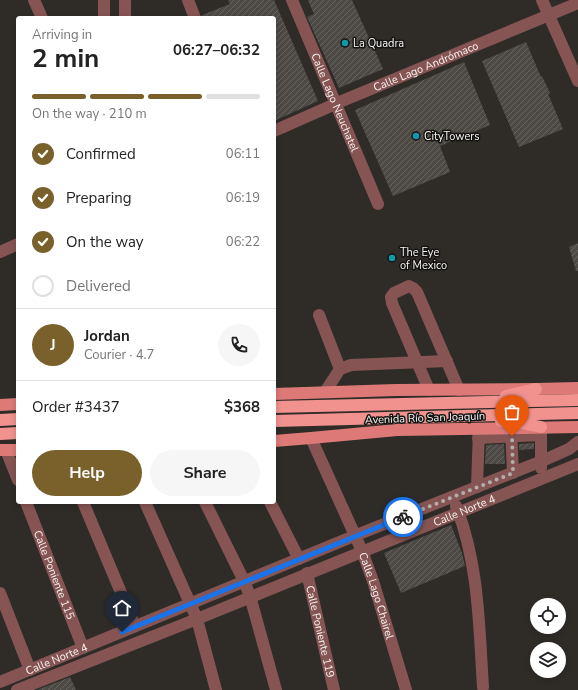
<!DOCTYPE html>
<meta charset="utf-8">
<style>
body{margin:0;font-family:"Nunito Sans",sans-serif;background:#f6f6f6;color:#222;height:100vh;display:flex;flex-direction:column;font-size:15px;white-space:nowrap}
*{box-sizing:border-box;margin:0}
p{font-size:13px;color:#767676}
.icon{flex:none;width:22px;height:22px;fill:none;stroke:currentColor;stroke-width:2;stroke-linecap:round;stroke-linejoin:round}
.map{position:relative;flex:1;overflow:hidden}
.sheet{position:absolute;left:16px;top:16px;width:260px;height:488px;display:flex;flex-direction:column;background:#fff;border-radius:4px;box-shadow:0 2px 6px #0003}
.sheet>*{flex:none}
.tools{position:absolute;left:530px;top:598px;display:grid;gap:8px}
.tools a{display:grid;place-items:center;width:36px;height:36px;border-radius:50%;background:#fff;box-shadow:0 2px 6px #0003;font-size:20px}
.pin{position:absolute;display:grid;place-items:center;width:34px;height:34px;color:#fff;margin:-41px -17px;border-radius:50% 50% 50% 0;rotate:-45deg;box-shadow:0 0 4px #0007}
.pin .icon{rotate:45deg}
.courier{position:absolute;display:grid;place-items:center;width:40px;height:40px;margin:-20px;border:3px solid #1a73e8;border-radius:50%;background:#fff;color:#222;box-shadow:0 1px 5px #0007}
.headline em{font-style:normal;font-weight:700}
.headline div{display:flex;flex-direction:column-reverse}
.headline{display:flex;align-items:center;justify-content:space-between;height:68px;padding:0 16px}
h1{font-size:26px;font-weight:700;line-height:30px}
.bar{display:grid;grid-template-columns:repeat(4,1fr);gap:6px 4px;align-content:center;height:48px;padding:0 16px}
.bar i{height:5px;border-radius:3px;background:#e0e0e0}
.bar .on{background:#7a612b}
.bar p{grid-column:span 4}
.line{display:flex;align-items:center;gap:10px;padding:0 16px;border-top:1px solid #e0e0e0}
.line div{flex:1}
.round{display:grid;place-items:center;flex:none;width:42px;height:42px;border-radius:21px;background:#f6f6f6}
ol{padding:0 16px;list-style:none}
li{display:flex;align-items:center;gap:12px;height:44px}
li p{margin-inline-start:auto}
li .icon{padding:4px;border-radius:50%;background:#7a612b;color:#fff;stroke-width:4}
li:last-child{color:#767676}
li i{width:22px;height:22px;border:2px solid #e0e0e0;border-radius:50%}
.cta{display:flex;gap:8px;margin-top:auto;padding:8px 16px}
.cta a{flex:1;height:46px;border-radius:24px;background:#7a612b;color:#fff;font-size:16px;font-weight:700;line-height:46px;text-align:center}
.cta a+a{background:#f6f6f6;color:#222}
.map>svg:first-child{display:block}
.building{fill:url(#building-hatch)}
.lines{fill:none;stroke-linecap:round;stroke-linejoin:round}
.minor{stroke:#865553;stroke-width:12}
.major{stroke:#dd7a78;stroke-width:12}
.highway{stroke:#f2928f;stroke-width:12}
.done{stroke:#b1afab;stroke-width:4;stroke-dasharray:0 7.2}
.route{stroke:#1a73e8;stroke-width:5}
.culture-dot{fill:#0f9aa8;stroke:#161413;stroke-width:1.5}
.labels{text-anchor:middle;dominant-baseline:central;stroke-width:3;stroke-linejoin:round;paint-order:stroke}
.poi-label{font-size:11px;fill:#f7f5f2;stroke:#161413;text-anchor:start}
.street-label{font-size:11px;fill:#f7f5f2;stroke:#161413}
</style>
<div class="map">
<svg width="578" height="690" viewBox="0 0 578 690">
<defs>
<pattern id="building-hatch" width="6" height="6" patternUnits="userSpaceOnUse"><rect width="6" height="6" fill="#4d4945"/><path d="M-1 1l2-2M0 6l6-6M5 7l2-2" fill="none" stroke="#676460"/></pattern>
</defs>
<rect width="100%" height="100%" fill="#2f2c28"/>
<g class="building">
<path d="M228 0H274L318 101 274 121V18H202V15L230 4Z"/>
<path d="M308 0H352L383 69 339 88 307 17 314 14Z"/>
<path d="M526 42 541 77 542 76 550 93 548 94 563 129 519 147 482 61Z"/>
<path d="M464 62 490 125 440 146 450 172 393 196 355 110Z"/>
<path d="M578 243V271H576L569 247Z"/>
<path d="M534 443V449L519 450V444Z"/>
<path d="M504 444 505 464H485L486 445Z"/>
<path d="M451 525 462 553 465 566 401 593 384 553Z"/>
<path d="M70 677 76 690H37Z"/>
</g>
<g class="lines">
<g class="minor">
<path d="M34 0 42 18"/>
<path d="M125 0V18"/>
<path d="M188 0 195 18"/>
<path id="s1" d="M292 0 378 204"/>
<path d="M542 0 578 81"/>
<path d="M104 18V0"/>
<path id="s2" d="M274 131 342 101 578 3"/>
<path d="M0 252 18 244"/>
<path d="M319 315 340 369"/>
<path d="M429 390 392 303 391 297 394 293 409 286 413 288 417 292 459 390"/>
<path d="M325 392 340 369 351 365 447 361"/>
<path d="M541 427V468"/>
<path d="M511 428 513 473"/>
<path id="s3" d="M311 438 362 551 373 581 406 690"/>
<path d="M478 438 541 435"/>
<path d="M6 450 18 480"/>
<path d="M477 487 479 430"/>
<path id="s4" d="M26 502 83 648"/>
<path d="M83 502 135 626"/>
<path d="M145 502 197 619 216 690"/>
<path d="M205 502 244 581 250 596 276 690"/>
<path d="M270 502 299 559"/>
<path d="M456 506C479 564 479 626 483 687"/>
<path id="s5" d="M307 573 334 690"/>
<path d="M0 593 30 670"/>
<path id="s6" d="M0 682 354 536 542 461 569 449 578 442"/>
<path id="s7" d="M17 690 197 619 578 464"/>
</g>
<g class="major">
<path d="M274 394 396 390 536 389 578 388"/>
<path d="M0 405 18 404"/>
<path d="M274 441 311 438 397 430 578 427"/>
<path d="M0 450H18"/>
</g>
<g class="highway">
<path d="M506 396 536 389"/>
<path d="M274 407 578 400"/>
<path d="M0 420 18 419"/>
<path d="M274 421 578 413"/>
<path d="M501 421 522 423 541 427"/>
<path d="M0 434 18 433"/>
</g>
</g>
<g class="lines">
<path class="done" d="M403 517 513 473 512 436"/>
<path class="route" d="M122 632 403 517"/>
</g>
<g class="culture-dot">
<circle cx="345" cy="43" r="4"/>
<circle cx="416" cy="136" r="4"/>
<circle cx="392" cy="258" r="4"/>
</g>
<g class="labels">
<g class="poi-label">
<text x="353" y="43">La Quadra</text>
<text x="424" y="136">CityTowers</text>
<text x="400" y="252">The Eye<tspan x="400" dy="13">of Mexico</tspan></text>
</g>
<g class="street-label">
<text stroke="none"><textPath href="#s2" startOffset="165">Calle Lago Andrómaco</textPath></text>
<text stroke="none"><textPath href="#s1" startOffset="111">Calle Lago Neuchatel</textPath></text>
<text transform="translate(425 418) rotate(-2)">Avenida Río San Joaquín</text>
<text stroke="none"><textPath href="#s7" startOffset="482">Calle Norte 4</textPath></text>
<text stroke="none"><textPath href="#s4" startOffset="78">Calle Poniente 115</textPath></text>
<text stroke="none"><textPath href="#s3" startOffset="171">Calle Lago Chairel</textPath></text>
<text stroke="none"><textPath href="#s5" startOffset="60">Calle Poniente 119</textPath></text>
<text stroke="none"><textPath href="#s6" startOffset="61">Calle Norte 4</textPath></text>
</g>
</g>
</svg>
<div class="tools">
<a><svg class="icon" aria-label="locate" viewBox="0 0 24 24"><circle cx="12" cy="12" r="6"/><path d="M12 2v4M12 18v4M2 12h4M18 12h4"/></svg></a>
<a><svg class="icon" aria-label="layers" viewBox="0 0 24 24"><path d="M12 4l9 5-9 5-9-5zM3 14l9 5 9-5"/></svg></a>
</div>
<div class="pin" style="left:512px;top:436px;background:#ea580c"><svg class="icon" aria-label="bag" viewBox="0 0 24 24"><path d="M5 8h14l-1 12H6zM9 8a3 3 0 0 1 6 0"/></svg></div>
<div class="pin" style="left:122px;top:632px;background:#1f2937"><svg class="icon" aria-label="home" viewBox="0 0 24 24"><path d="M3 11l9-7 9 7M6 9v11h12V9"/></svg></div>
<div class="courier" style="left:403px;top:517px"><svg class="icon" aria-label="bike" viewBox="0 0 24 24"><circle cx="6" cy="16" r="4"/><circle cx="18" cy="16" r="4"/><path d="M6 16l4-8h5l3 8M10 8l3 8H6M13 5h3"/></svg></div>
<section class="sheet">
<div class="headline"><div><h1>2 min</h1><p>Arriving in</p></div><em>06:27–06:32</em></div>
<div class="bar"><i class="on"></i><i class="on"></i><i class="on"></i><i></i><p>On the way · 210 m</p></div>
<ol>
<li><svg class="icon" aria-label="check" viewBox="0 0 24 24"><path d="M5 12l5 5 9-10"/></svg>Confirmed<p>06:11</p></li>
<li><svg class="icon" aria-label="check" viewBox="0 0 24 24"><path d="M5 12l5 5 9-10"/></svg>Preparing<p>06:19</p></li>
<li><svg class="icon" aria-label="check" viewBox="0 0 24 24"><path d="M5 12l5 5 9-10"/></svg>On the way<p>06:22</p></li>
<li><i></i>Delivered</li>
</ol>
<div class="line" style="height:72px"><b class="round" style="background:#7a612b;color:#fff">J</b><div><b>Jordan</b><p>Courier · 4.7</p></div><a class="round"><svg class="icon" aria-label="phone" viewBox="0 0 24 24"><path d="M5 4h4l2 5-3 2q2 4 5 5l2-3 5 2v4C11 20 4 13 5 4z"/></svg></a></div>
<div class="line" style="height:52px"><div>Order #3437</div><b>$368</b></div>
<div class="cta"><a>Help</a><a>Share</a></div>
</section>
</div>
